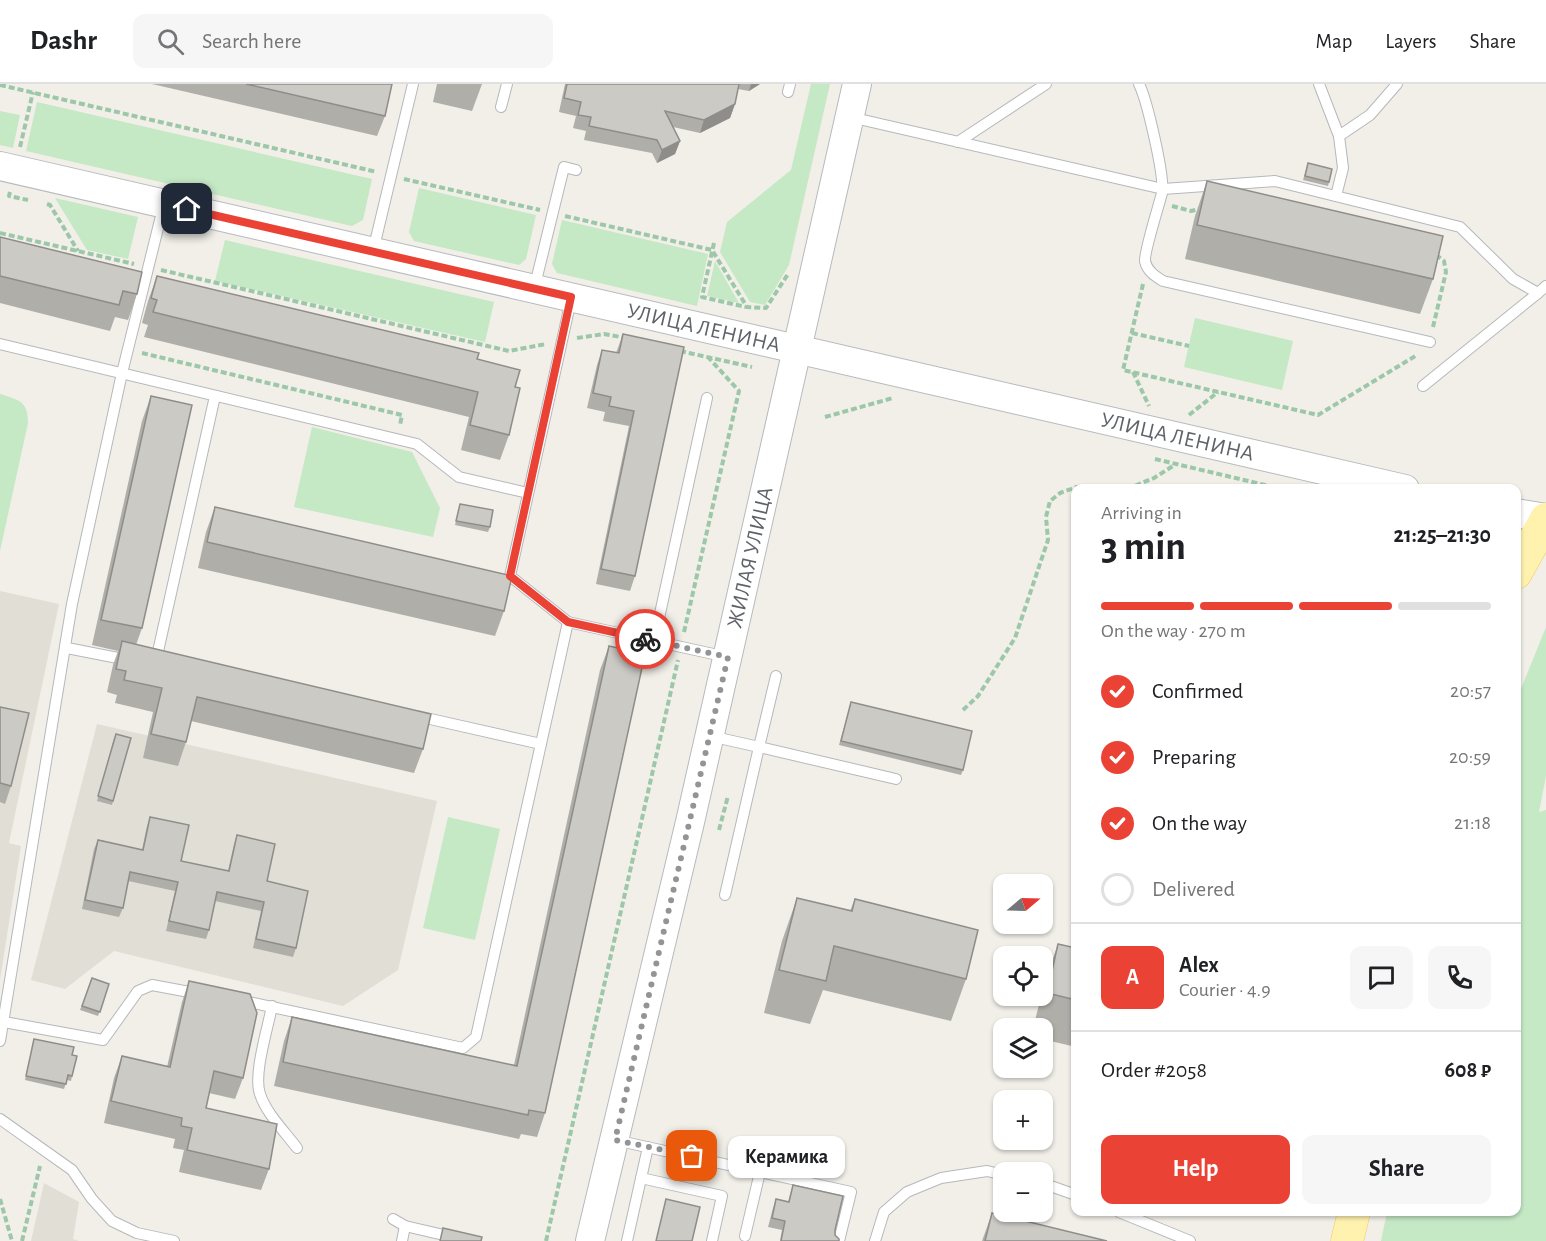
<!DOCTYPE html>
<meta charset="utf-8">
<style>
body{margin:0;font-family:"Alegreya Sans",sans-serif;background:#f6f6f6;color:#202124;height:100vh;display:flex;flex-direction:column;font-size:22px;white-space:nowrap}
*{box-sizing:border-box;margin:0}
p{font-size:20px;color:#757577}
.icon{flex:none;width:33px;height:33px;fill:none;stroke:currentColor;stroke-width:2;stroke-linecap:round;stroke-linejoin:round}
.map{position:relative;flex:1;overflow:hidden}
.details{position:absolute;left:1071px;top:400px;width:450px;height:732px;display:flex;flex-direction:column;background:#fff;border-radius:12px;box-shadow:0 2px 4px #0004}
.details>*{flex:none}
.needle{width:39px;rotate:71deg}
.fabs{position:absolute;left:993px;top:790px;display:grid;gap:12px}
.fabs a{display:grid;place-items:center;width:60px;height:60px;border-radius:12px;background:#fff;box-shadow:0 2px 4px #0004;font-size:30px}
.pin{position:absolute;display:grid;place-items:center;width:51px;height:51px;color:#fff;margin:-26px;border-radius:12px;box-shadow:0 3px 9px #0006}
.courier{position:absolute;display:grid;place-items:center;width:60px;height:60px;margin:-30px;border:4px solid #ea4335;border-radius:50%;background:#fff;color:#222;box-shadow:0 2px 8px #0007}
.bubble{position:absolute;height:42px;border-radius:12px;background:#fff;box-shadow:0 2px 4px #0004;font-size:20px;font-weight:700;line-height:42px;text-align:center}
.head em{font-style:normal;font-weight:700}
.head div{display:flex;flex-direction:column-reverse}
.head{display:flex;align-items:center;justify-content:space-between;height:102px;padding:0 30px}
h1{font-size:39px;font-weight:700;line-height:45px}
.bar{display:grid;grid-template-columns:repeat(4,1fr);gap:9px 6px;align-content:center;height:72px;padding:0 30px}
.bar i{height:8px;border-radius:4px;background:#e0e0e0}
.bar .current{background:#ea4335}
.bar p{grid-column:span 4}
.line{display:flex;align-items:center;gap:15px;padding:0 30px;border-top:2px solid #e0e0e0}
.line div{flex:1}
.round{display:grid;place-items:center;flex:none;width:63px;height:63px;border-radius:12px;background:#f6f6f6}
ol{padding:0 30px;list-style:none}
li{display:flex;align-items:center;gap:18px;height:66px}
li p{margin-inline-start:auto}
li .icon{padding:6px;border-radius:50%;background:#ea4335;color:#fff;stroke-width:4}
li:last-child{color:#757577}
li i{width:33px;height:33px;border:3px solid #e0e0e0;border-radius:50%}
.button{display:flex;gap:12px;margin-top:auto;padding:12px 30px}
.button a{flex:1;height:69px;border-radius:12px;background:#ea4335;color:#fff;font-size:24px;font-weight:700;line-height:69px;text-align:center}
.button a+a{background:#f6f6f6;color:#202124}
header{display:flex;align-items:center;gap:36px;box-sizing:border-box;height:84px;padding:0 30px;background:#fff;border-bottom:2px solid #e0e0e0}
header strong{font-size:28px}
nav{display:flex;gap:33px;margin-inline-start:auto;font-size:21px}
.search{width:420px;height:54px;background:#f6f6f6;display:flex;align-items:center;gap:15px;box-sizing:border-box;padding:0 21px;border-radius:12px;color:#757577;font-size:22px}
.map>svg:first-child{display:block}
.education{fill:#e1ded6}
.green{fill:#c5e8c5}
.lines{fill:none;stroke-linecap:round;stroke-linejoin:round}
.lane-casing{stroke:#b5b8bc;stroke-width:12}
.secondary-casing{stroke:#b6babf;stroke-width:30}
.primary-casing{stroke:#f2c960;stroke-width:33}
.path{stroke:#9cc7a9;stroke-width:4;stroke-dasharray:6 3;stroke-linecap:butt}
.lane{stroke:#fff;stroke-width:10}
.secondary{stroke:#fff;stroke-width:28}
.primary{stroke:#fff2af;stroke-width:32}
.wall{fill:#afaea9}
.shaded-wall{fill:#8f8d8a}
.building{fill:#cccac5;stroke:#8f8d8a;stroke-width:1.5}
.done{stroke:#929495;stroke-width:6;stroke-dasharray:0 10.8}
.route{stroke:#ea4335;stroke-width:8}
.labels{text-anchor:middle;dominant-baseline:central;stroke-width:6;stroke-linejoin:round;paint-order:stroke}
.street-label{font-size:22px;fill:#5f6368;stroke:#fff}
</style>
<header>
<strong>Dashr</strong>
<div class="search"><svg class="icon" aria-label="search" viewBox="0 0 24 24"><circle cx="10" cy="10" r="6"/><path d="M15 15l6 6"/></svg>Search here</div>
<nav><a>Map</a><a>Layers</a><a>Share</a></nav>
</header>
<div class="map">
<svg width="1546" height="1157" viewBox="0 0 1546 1157">
<rect width="100%" height="100%" fill="#f1efe8"/>
<g class="education">
<path d="M0 507 59 520 9 759 21 762 0 896Z"/>
<path d="M97 640 437 717 398 886 343 922 114 867 65 905 31 896Z"/>
<path d="M44 1099 79 1118 73 1155 79 1157H31Z"/>
</g>
<g class="green">
<path d="M811 0H830L789 181 765 221 750 218 720 168 727 138 791 86Z"/>
<path d="M37 18 372 95 363 136 352 142 26 67Z"/>
<path d="M0 27 20 31 13 64 0 61Z"/>
<path d="M419 104 536 131 526 175 519 181 414 157 409 148Z"/>
<path d="M55 114 138 133 128 175 87 166Z"/>
<path d="M562 136 708 170 697 222 557 189 552 180Z"/>
<path d="M225 156 494 218 485 258 215 197Z"/>
<path d="M715 177 739 219 707 212Z"/>
<path d="M1195 234 1293 257 1282 306 1184 283Z"/>
<path d="M0 310C19 316 28 317 28 339L0 467Z"/>
<path d="M312 343 412 368 440 424 433 453 294 423Z"/>
<path d="M1546 543V692L1539 728 1546 726V1157H1381L1387 1128H1516L1517 615Z"/>
<path d="M448 733 500 745 475 856 423 844Z"/>
</g>
<g class="lines">
<defs>
<g id="lane">
<path d="M1139 0C1147 16 1165 93 1162 109 1159 121 1144 168 1145 177 1147 187 1155 192 1163 197L1430 258"/>
<path d="M1319 0 1339 52 1343 84 1336 112"/>
<path d="M788 8 790 0"/>
<path d="M501 23 507 0"/>
<path d="M850 33 1163 105 1275 97 1460 143 1513 195 1538 209 1546 202"/>
<path d="M1339 52 1370 31 1397 0"/>
<path d="M958 58 1046 0"/>
<path d="M373 167 413 0"/>
<path d="M534 205 564 83 576 86"/>
<path d="M0 260 417 360 459 393 528 409"/>
<path d="M1423 302 1538 209"/>
<path d="M568 538 510 492 571 216"/>
<path d="M654 557 707 314"/>
<path d="M67 564 128 576"/>
<path d="M163 573 157 572 215 312"/>
<path d="M417 632 541 660"/>
<path d="M710 652 759 663 776 592"/>
<path d="M725 811 759 663 896 695"/>
<path d="M239 916 463 964 476 953 568 538 727 573"/>
<path d="M272 922C268 944 253 990 260 1010 266 1029 285 1048 297 1064"/>
<path d="M4 938 103 956 138 907 152 901 200 910"/>
<path d="M0 957 72 520 122 289 164 120"/>
<path d="M0 1035 72 1086 92 1115 112 1137 137 1149 174 1157"/>
<path d="M615 1056 851 1108 839 1157"/>
<path d="M692 1073 695 1060"/>
<path d="M641 1094 722 1112 712 1157"/>
<path d="M1042 1099 1076 1111"/>
<path d="M1119 1128 1190 1157"/>
<path d="M393 1135 405 1142"/>
<path d="M745 1152 760 1088"/>
<path d="M402 1157 405 1142 470 1157"/>
<path d="M627 1157 648 1063"/>
<path d="M875 1157 884 1128 907 1108 941 1094 987 1087 1004 1091"/>
</g>
<g id="secondary">
<path id="s1" d="M0 82 1405 405"/>
<path d="M1516 429 1546 434"/>
<path id="s2" d="M590 1157 690 738 857 0"/>
</g>
<g id="primary">
<path d="M1516 489 1546 435"/>
<path d="M1347 1157 1354 1128"/>
</g>
</defs>
<use href="#lane" class="lane-casing"/>
<use href="#secondary" class="secondary-casing"/>
<use href="#primary" class="primary-casing"/>
<g class="path">
<path d="M0 1 377 88"/>
<path d="M20 63 33 8"/>
<path d="M404 95 540 126"/>
<path d="M10 108 9 112 28 116"/>
<path d="M47 120 50 121 78 167"/>
<path d="M1172 122 1191 127 1200 125"/>
<path d="M565 132 712 166 747 223 766 224 788 190"/>
<path d="M0 149 134 180"/>
<path d="M714 159 702 213 746 223"/>
<path d="M161 186 509 267 546 260"/>
<path d="M1143 200 1123 286 1318 331 1417 271"/>
<path d="M1433 243 1446 188 1444 177 1435 170"/>
<path d="M1132 249 1189 262"/>
<path d="M577 254 604 250 626 254"/>
<path d="M680 267 752 283"/>
<path d="M142 269 402 331 400 341"/>
<path d="M1133 288 1149 322"/>
<path d="M1189 331 1218 308"/>
<path d="M825 333 893 314"/>
<path d="M1155 375 1282 405"/>
<path d="M1127 405 1154 394 1176 380"/>
<path d="M684 548 739 307 708 273"/>
<path d="M963 626 978 612 1015 554 1048 456 1046 433 1050 417 1060 409 1077 403 1111 405"/>
<path d="M719 746 728 712"/>
<path d="M0 1115 12 1157"/>
<path d="M22 1157 40 1082"/>
<path d="M546 1157 678 576"/>
</g>
<use href="#lane" class="lane"/>
<use href="#secondary" class="secondary"/>
<use href="#primary" class="primary"/>
</g>
<g class="wall">
<path d="M152 0H392L385 32 377 52Z"/>
<path d="M437 0H482L472 27 433 18Z"/>
<path d="M565 0H760L749 7 738 5 735 20 730 34 700 49 673 43 680 57 675 70 657 79 652 69 584 56 586 47 573 44 576 32 559 28Z"/>
<path d="M1308 79 1329 98 1328 102 1303 96Z"/>
<path d="M1207 97 1433 195 1420 230 1185 175 1195 132Z"/>
<path d="M0 153 137 210 128 236 115 233 110 247 0 219Z"/>
<path d="M157 192 477 275 515 303 509 351 500 376 461 366 469 333 144 253 148 241 142 239 148 217Z"/>
<path d="M623 250 684 263 635 492 630 507 596 500 629 342 603 337 605 328 587 324 597 281 602 266 616 269Z"/>
<path d="M151 312 142 544 136 561 423 665 414 689 191 637 186 658 178 682 143 674 153 628 115 619 117 611 107 608 113 581 118 567 92 561 142 337Z"/>
<path d="M460 420 490 443 488 448 455 441Z"/>
<path d="M215 423 504 527 495 552 198 484 206 448Z"/>
<path d="M609 562 545 1029 537 1053 521 1050 519 1055 274 1002 284 957 292 933 514 981 600 586Z"/>
<path d="M851 618 963 686 961 691 839 661Z"/>
<path d="M0 623 11 702 5 720 0 718Z"/>
<path d="M114 654 113 717 112 721 97 717Z"/>
<path d="M150 733 181 777 228 787 234 760 237 751 267 797 296 864 293 873 253 864 261 827 215 817 209 846 206 855 166 847 175 807 128 797 123 824 119 833 82 825 94 765 98 756 142 766 147 742Z"/>
<path d="M797 814 850 827 855 815 966 895 951 937 823 906 810 940 764 929 782 857Z"/>
<path d="M1058 860 1076 864V963L1042 955V945H1033L1041 912H1042V905Z"/>
<path d="M92 894 109 900 98 932 80 926Z"/>
<path d="M189 897 243 994 235 1015 209 1009 206 1024 269 1085 261 1106 179 1088 184 1066 173 1064 175 1055 104 1039 114 994 122 972 167 983 182 918Z"/>
<path d="M34 955 72 971V992L71 997 67 996 64 1005 25 996Z"/>
<path d="M793 1101 835 1146V1151L839 1157H780L782 1146 768 1143 773 1124 776 1115 788 1118Z"/>
<path d="M992 1129 1107 1157H982Z"/>
</g>
<g class="shaded-wall">
<path d="M751 0H760L749 7Z"/>
<path d="M735 20 730 34 700 49 704 36Z"/>
<path d="M680 57 675 70 657 79 662 66Z"/>
</g>
<g class="building">
<path d="M246 0H392L385 32Z"/>
<path d="M567 0H739L735 20 704 36 665 27 680 57 662 66 657 56 589 42 591 33 578 31 581 18 564 14Z"/>
<path d="M1308 79 1332 85 1329 98 1305 92Z"/>
<path d="M1207 97 1443 152 1433 195 1197 141Z"/>
<path d="M0 153 142 188 137 210 123 207 119 221 0 192Z"/>
<path d="M157 192 479 269 477 275 520 286 515 303 520 304 509 351 470 341 478 308 153 228 157 216 151 214Z"/>
<path d="M623 250 684 263 635 492 601 485 634 327 609 322 611 313 593 309 602 266 619 269Z"/>
<path d="M151 312 192 321 142 544 101 536Z"/>
<path d="M460 420 493 426 490 443 456 437Z"/>
<path d="M215 423 512 492 504 527 207 458Z"/>
<path d="M122 557 431 630 423 665 197 613 186 658 151 650 162 604 124 596 126 587 116 585Z"/>
<path d="M609 562 645 570 545 1029 529 1026 528 1031 283 978 292 933 517 982Z"/>
<path d="M851 618 972 647 963 686 841 657Z"/>
<path d="M0 623 29 629 11 702 0 699Z"/>
<path d="M116 650 131 654 113 717 98 712Z"/>
<path d="M150 733 189 741 181 777 229 787 237 751 275 760 267 797 308 807 296 864 256 855 264 818 217 808 209 846 169 837 178 798 130 788 123 824 85 816 98 756 143 766Z"/>
<path d="M797 814 852 827 855 815 978 846 966 895 834 862 826 897 779 886Z"/>
<path d="M1058 860 1076 864V916L1047 909Z"/>
<path d="M92 894 109 900 100 928 82 922Z"/>
<path d="M189 897 250 910 257 929 243 994 214 987 206 1024 277 1040 269 1085 187 1066 192 1044 181 1042 182 1034 111 1017 122 972 170 983Z"/>
<path d="M34 955 74 963 72 971 77 972 72 992 68 991 66 1000 26 992Z"/>
<path d="M793 1101 843 1112 835 1146V1151L839 1155V1157H781L785 1137 772 1134 776 1115 789 1118Z"/>
<path d="M666 1115 700 1123 692 1157H656Z"/>
<path d="M992 1129 1107 1157H985Z"/>
<path d="M443 1144 482 1153 481 1157H440Z"/>
</g>
<g class="lines">
<path class="done" d="M645 555 728 573 615 1056 692 1072"/>
<path class="route" d="M187 125 571 213 510 492 568 538 645 555"/>
</g>
<g class="labels">
<g class="street-label">
<text stroke="none"><textPath href="#s1" startOffset="722">УЛИЦА ЛЕНИНА</textPath></text>
<text stroke="none"><textPath href="#s1" startOffset="1208">УЛИЦА ЛЕНИНА</textPath></text>
<text stroke="none"><textPath href="#s2" startOffset="702">ЖИЛАЯ УЛИЦА</textPath></text>
</g>
</g>
</svg>
<div class="fabs">
<a><svg class="needle" viewBox="-14 -14 28 28"><path d="M0-13l5 13h-10z" fill="#e53935"/><path d="M0 13l5-13h-10z" fill="#757577"/></svg></a>
<a><svg class="icon" aria-label="locate" viewBox="0 0 24 24"><circle cx="12" cy="12" r="6"/><path d="M12 2v4M12 18v4M2 12h4M18 12h4"/></svg></a>
<a><svg class="icon" aria-label="layers" viewBox="0 0 24 24"><path d="M12 4l9 5-9 5-9-5zM3 14l9 5 9-5"/></svg></a>
<a>+</a>
<a>−</a>
</div>
<div class="pin" style="left:692px;top:1072px;background:#ea580c"><svg class="icon" aria-label="bag" viewBox="0 0 24 24"><path d="M5 8h14l-1 12H6zM9 8a3 3 0 0 1 6 0"/></svg></div>
<div class="pin" style="left:187px;top:125px;background:#1f2937"><svg class="icon" aria-label="home" viewBox="0 0 24 24"><path d="M3 11l9-7 9 7M6 9v11h12V9"/></svg></div>
<div class="courier" style="left:645px;top:555px"><svg class="icon" aria-label="bike" viewBox="0 0 24 24"><circle cx="6" cy="16" r="4"/><circle cx="18" cy="16" r="4"/><path d="M6 16l4-8h5l3 8M10 8l3 8H6M13 5h3"/></svg></div>
<div class="bubble" style="left:728px;top:1052px;width:117px">Керамика</div>
<section class="details">
<div class="head"><div><h1>3 min</h1><p>Arriving in</p></div><em>21:25–21:30</em></div>
<div class="bar"><i class="current"></i><i class="current"></i><i class="current"></i><i></i><p>On the way · 270 m</p></div>
<ol>
<li><svg class="icon" aria-label="check" viewBox="0 0 24 24"><path d="M5 12l5 5 9-10"/></svg>Confirmed<p>20:57</p></li>
<li><svg class="icon" aria-label="check" viewBox="0 0 24 24"><path d="M5 12l5 5 9-10"/></svg>Preparing<p>20:59</p></li>
<li><svg class="icon" aria-label="check" viewBox="0 0 24 24"><path d="M5 12l5 5 9-10"/></svg>On the way<p>21:18</p></li>
<li><i></i>Delivered</li>
</ol>
<div class="line" style="height:108px"><b class="round" style="background:#ea4335;color:#fff">A</b><div><b>Alex</b><p>Courier · 4.9</p></div><a class="round"><svg class="icon" aria-label="chat" viewBox="0 0 24 24"><path d="M4 5h16v11H9l-5 4z"/></svg></a><a class="round"><svg class="icon" aria-label="phone" viewBox="0 0 24 24"><path d="M5 4h4l2 5-3 2q2 4 5 5l2-3 5 2v4C11 20 4 13 5 4z"/></svg></a></div>
<div class="line" style="height:78px"><div>Order #2058</div><b>608 ₽</b></div>
<div class="button"><a>Help</a><a>Share</a></div>
</section>
</div>
